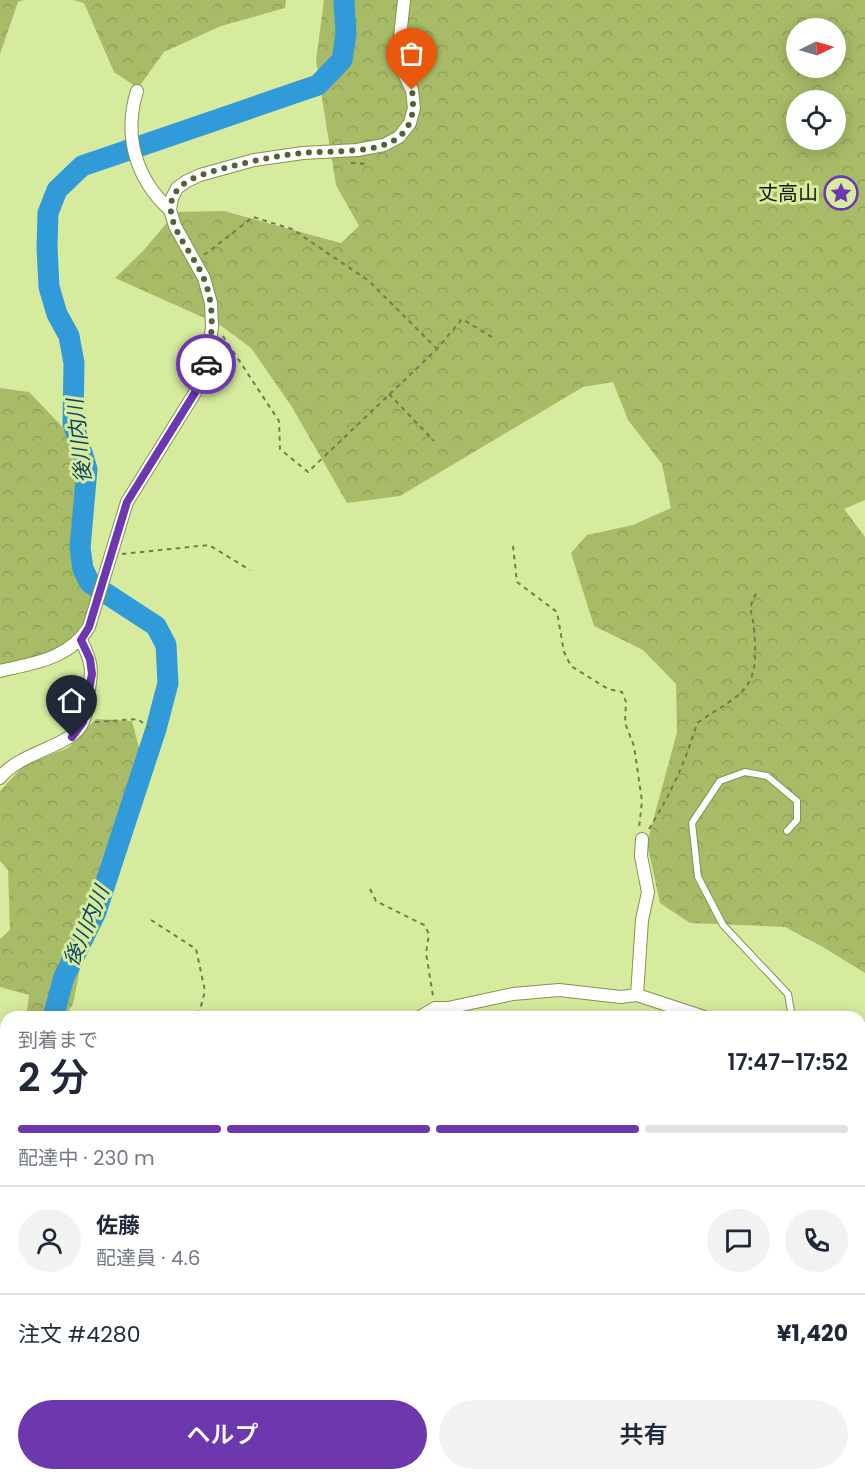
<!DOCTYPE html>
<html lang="ja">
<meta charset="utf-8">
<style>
body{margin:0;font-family:Poppins,"Noto Sans JP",sans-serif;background:#f2f2f3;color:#1f2937;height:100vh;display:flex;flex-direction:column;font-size:22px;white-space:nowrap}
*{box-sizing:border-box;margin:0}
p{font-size:20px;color:#747a83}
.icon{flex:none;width:33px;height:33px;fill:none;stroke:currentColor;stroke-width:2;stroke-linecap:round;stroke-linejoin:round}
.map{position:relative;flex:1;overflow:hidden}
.panel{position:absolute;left:0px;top:1011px;width:866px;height:470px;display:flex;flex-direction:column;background:#fff;border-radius:18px 18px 0 0;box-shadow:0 3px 15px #0003}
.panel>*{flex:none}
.needle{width:39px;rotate:85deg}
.controls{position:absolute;left:786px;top:18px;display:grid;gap:12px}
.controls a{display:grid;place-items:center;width:60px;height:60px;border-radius:50%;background:#fff;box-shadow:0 3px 15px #0003;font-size:30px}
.pin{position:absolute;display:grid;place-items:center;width:51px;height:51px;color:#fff;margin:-62px -26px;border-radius:50% 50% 50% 0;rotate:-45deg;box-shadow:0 0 6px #0007}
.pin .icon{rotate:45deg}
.courier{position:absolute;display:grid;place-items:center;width:60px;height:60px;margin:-30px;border:4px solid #6d37ae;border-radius:50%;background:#fff;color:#222;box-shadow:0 2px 8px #0007}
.overview em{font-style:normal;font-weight:600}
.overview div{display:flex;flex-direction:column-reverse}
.overview{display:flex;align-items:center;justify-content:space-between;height:102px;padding:0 18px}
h1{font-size:39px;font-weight:600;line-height:45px}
.bar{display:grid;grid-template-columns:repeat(4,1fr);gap:9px 6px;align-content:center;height:72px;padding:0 18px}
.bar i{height:8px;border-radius:4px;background:#e0e1e3}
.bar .active{background:#6d37ae}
.bar p{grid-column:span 4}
.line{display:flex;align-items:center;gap:15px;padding:0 18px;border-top:2px solid #e0e1e3}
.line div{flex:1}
.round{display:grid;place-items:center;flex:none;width:63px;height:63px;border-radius:32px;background:#f2f2f3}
.button{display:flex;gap:12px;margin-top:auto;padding:12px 18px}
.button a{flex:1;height:69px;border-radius:36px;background:#6d37ae;color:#fff;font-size:24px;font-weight:600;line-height:69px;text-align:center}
.button a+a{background:#f2f2f3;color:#1f2937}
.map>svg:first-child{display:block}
.forest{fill:url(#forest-crowns);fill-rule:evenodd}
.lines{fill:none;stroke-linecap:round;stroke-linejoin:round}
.river{stroke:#319ad9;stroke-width:21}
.lane-casing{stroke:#83944c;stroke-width:8}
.street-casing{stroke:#83944c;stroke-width:14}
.secondary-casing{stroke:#83944c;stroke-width:20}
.path{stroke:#707d4d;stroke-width:2;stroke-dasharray:4.5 4.5;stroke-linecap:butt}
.lane{stroke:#fff;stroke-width:6}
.street{stroke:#fff;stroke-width:12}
.secondary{stroke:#fff;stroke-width:18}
.done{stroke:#566138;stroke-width:6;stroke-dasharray:0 10.8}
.route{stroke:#6d37ae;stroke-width:8}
.labels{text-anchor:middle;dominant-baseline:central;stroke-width:6;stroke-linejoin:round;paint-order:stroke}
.poi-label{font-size:20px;fill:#111700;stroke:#d7eb9f;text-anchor:end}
.water-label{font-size:21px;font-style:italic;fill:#0c4465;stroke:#d7eb9f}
</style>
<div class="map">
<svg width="865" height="1480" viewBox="0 0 865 1480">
<defs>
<pattern id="forest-crowns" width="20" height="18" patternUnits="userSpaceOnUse" patternTransform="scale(1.5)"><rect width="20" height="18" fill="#a8bc68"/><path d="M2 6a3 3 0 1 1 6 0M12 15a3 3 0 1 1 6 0" fill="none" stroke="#90a158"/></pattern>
</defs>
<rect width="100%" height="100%" fill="#d7eb9f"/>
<g class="forest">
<path d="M0 0H24L18 2 0 54Z"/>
<path d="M73 0H286L285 8 221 26 164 52 138 88 114 72 84 3Z"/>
<path d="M324 0H865V500L844 509 865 537V973L823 947 785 927 690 923 660 903 647 843 677 732 676 684 643 650 594 626 571 553 587 535 633 525 671 508 662 464 628 420 613 382 583 387 400 496 347 503 292 407 251 348 220 325 115 278 143 251 176 212 224 211 341 243 359 226 336 185 316 61ZM796 28H836V68H796ZM796 100H836V140H796Z"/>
<path d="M0 388 29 392 77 442 99 613 69 652 0 676Z"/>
<path d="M96 719 132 721 140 751 101 862 73 1004 64 1017H26L29 995 0 987V939L10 930 8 870 0 861V791L24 765 68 748Z"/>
<path d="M6 1062V1095L0 1103V1068Z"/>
<path d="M860 1307 865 1308V1480H481L480 1475 860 1474Z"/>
<path d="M6 1402V1474H184L185 1480H0V1403Z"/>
<path d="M324 1474 349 1475 353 1480H320Z"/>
</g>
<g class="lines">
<g class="river">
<path d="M53 1017 64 977 96 912 156 729 168 683 166 645 156 626 90 583 83 569 80 548 87 469 73 423 74 363 69 336 57 314 49 287 47 247 48 213 57 190 82 166 318 85 342 60 346 34 344 0"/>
<path d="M0 1115 6 1112"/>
</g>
<defs>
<path id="lane" d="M787 831 797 820V801L767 776 745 772 720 781 692 823 698 877 723 925 788 994 792 1017"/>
<g id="street">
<path d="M137 91C123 136 136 179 170 210"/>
<path d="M0 671C34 663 69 659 89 627L127 502 196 391 207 362 212 327 211 303 204 278 175 226 170 210 172 198 177 188 187 181 200 175 254 160 303 153 357 150 384 145 399 137 410 123 414 108 412 90 401 68 399 46 404 0"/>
<path d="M0 778C20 751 73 747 83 722 87 713 87 703 88 694 93 670 92 662 81 640"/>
<path d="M637 995 642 920 648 892 641 856 642 839"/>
<path d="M420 1017 435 1008H448L513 994 559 990 621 997 637 995 704 1017"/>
<path d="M860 1084 865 1091"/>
<path d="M0 1428 6 1424"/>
</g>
<g id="secondary">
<path d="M0 1174 6 1175"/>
<path d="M860 1234H865"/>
</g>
</defs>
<use href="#lane" class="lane-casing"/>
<use href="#street" class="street-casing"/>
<use href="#secondary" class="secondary-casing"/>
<g class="path">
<path d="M351 163 368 164"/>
<path d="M204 255 253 217 292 229 369 281 436 348"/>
<path d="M223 336 279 421 280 449 308 472 437 349 462 319 492 337"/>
<path d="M389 394 434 441"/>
<path d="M513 546 517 582 557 612 564 652 571 666 608 689 622 692 626 702 625 723 634 746 642 801 639 828"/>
<path d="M122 554 209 545 250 570"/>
<path d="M95 722 138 719 153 731"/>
<path d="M649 829C670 795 686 761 697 723 744 691 760 692 754 629 752 607 746 611 758 590"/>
<path d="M370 889 376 901 424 925 429 934 426 953 433 996"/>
<path d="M151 920 196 949 205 991 198 1017"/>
<path d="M476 1015 509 1017"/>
<path d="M860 1042H865"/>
<path d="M414 1474 417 1480"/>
<path d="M348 1480 349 1474"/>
</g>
<use href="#lane" class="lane"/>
<use href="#street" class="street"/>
<use href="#secondary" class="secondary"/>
</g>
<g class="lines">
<path class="done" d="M206 364C213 336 215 306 204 279 195 255 162 223 173 197 180 181 198 176 214 171 243 163 272 156 303 153 330 150 379 155 400 136 414 123 414 108 412 90"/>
<path class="route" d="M72 737 83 722 92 674 90 659 81 640 89 627 127 502 196 391 206 364"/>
</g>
<defs>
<symbol id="sight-ring" viewBox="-11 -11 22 22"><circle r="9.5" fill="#d7eb9f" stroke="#6d37ae" stroke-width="1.5"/><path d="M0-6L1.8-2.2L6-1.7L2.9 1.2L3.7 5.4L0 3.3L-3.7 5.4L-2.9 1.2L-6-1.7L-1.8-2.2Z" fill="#6d37ae"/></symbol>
</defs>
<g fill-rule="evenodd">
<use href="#sight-ring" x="822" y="174" width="38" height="38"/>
</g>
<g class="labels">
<g class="poi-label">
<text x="818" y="193">丈高山</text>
</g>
<g class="water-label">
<text transform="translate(79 441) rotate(-96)">後川内川</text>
<text transform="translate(86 926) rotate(-67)">後川内川</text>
</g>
</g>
</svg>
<div class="controls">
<a><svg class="needle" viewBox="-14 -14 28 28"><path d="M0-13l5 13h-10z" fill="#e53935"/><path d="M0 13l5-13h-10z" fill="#747a83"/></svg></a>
<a><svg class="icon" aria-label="locate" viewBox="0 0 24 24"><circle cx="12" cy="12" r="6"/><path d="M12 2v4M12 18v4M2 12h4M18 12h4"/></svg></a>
</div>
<div class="pin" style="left:412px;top:90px;background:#ea580c"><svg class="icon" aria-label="bag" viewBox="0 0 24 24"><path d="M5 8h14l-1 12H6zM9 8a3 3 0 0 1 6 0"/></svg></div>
<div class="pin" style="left:72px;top:737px;background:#1f2937"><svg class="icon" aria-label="home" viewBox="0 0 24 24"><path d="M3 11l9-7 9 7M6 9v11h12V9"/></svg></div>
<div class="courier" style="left:206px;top:364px"><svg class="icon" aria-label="car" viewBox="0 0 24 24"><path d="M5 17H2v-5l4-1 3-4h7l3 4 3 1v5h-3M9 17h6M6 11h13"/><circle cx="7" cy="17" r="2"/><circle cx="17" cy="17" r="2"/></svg></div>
<section class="panel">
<div class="overview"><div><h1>2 分</h1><p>到着まで</p></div><em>17:47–17:52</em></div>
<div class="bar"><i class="active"></i><i class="active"></i><i class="active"></i><i></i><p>配達中 · 230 m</p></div>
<div class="line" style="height:108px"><a class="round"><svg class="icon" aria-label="person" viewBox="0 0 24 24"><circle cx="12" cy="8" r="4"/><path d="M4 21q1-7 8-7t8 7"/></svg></a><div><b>佐藤</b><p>配達員 · 4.6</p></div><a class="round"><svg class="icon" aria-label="chat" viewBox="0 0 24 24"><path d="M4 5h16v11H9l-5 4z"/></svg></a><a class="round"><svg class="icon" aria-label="phone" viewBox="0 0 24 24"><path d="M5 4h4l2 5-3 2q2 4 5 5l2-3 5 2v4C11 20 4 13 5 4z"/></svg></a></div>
<div class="line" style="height:78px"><div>注文 #4280</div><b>¥1,420</b></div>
<div class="button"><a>ヘルプ</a><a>共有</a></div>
</section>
</div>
